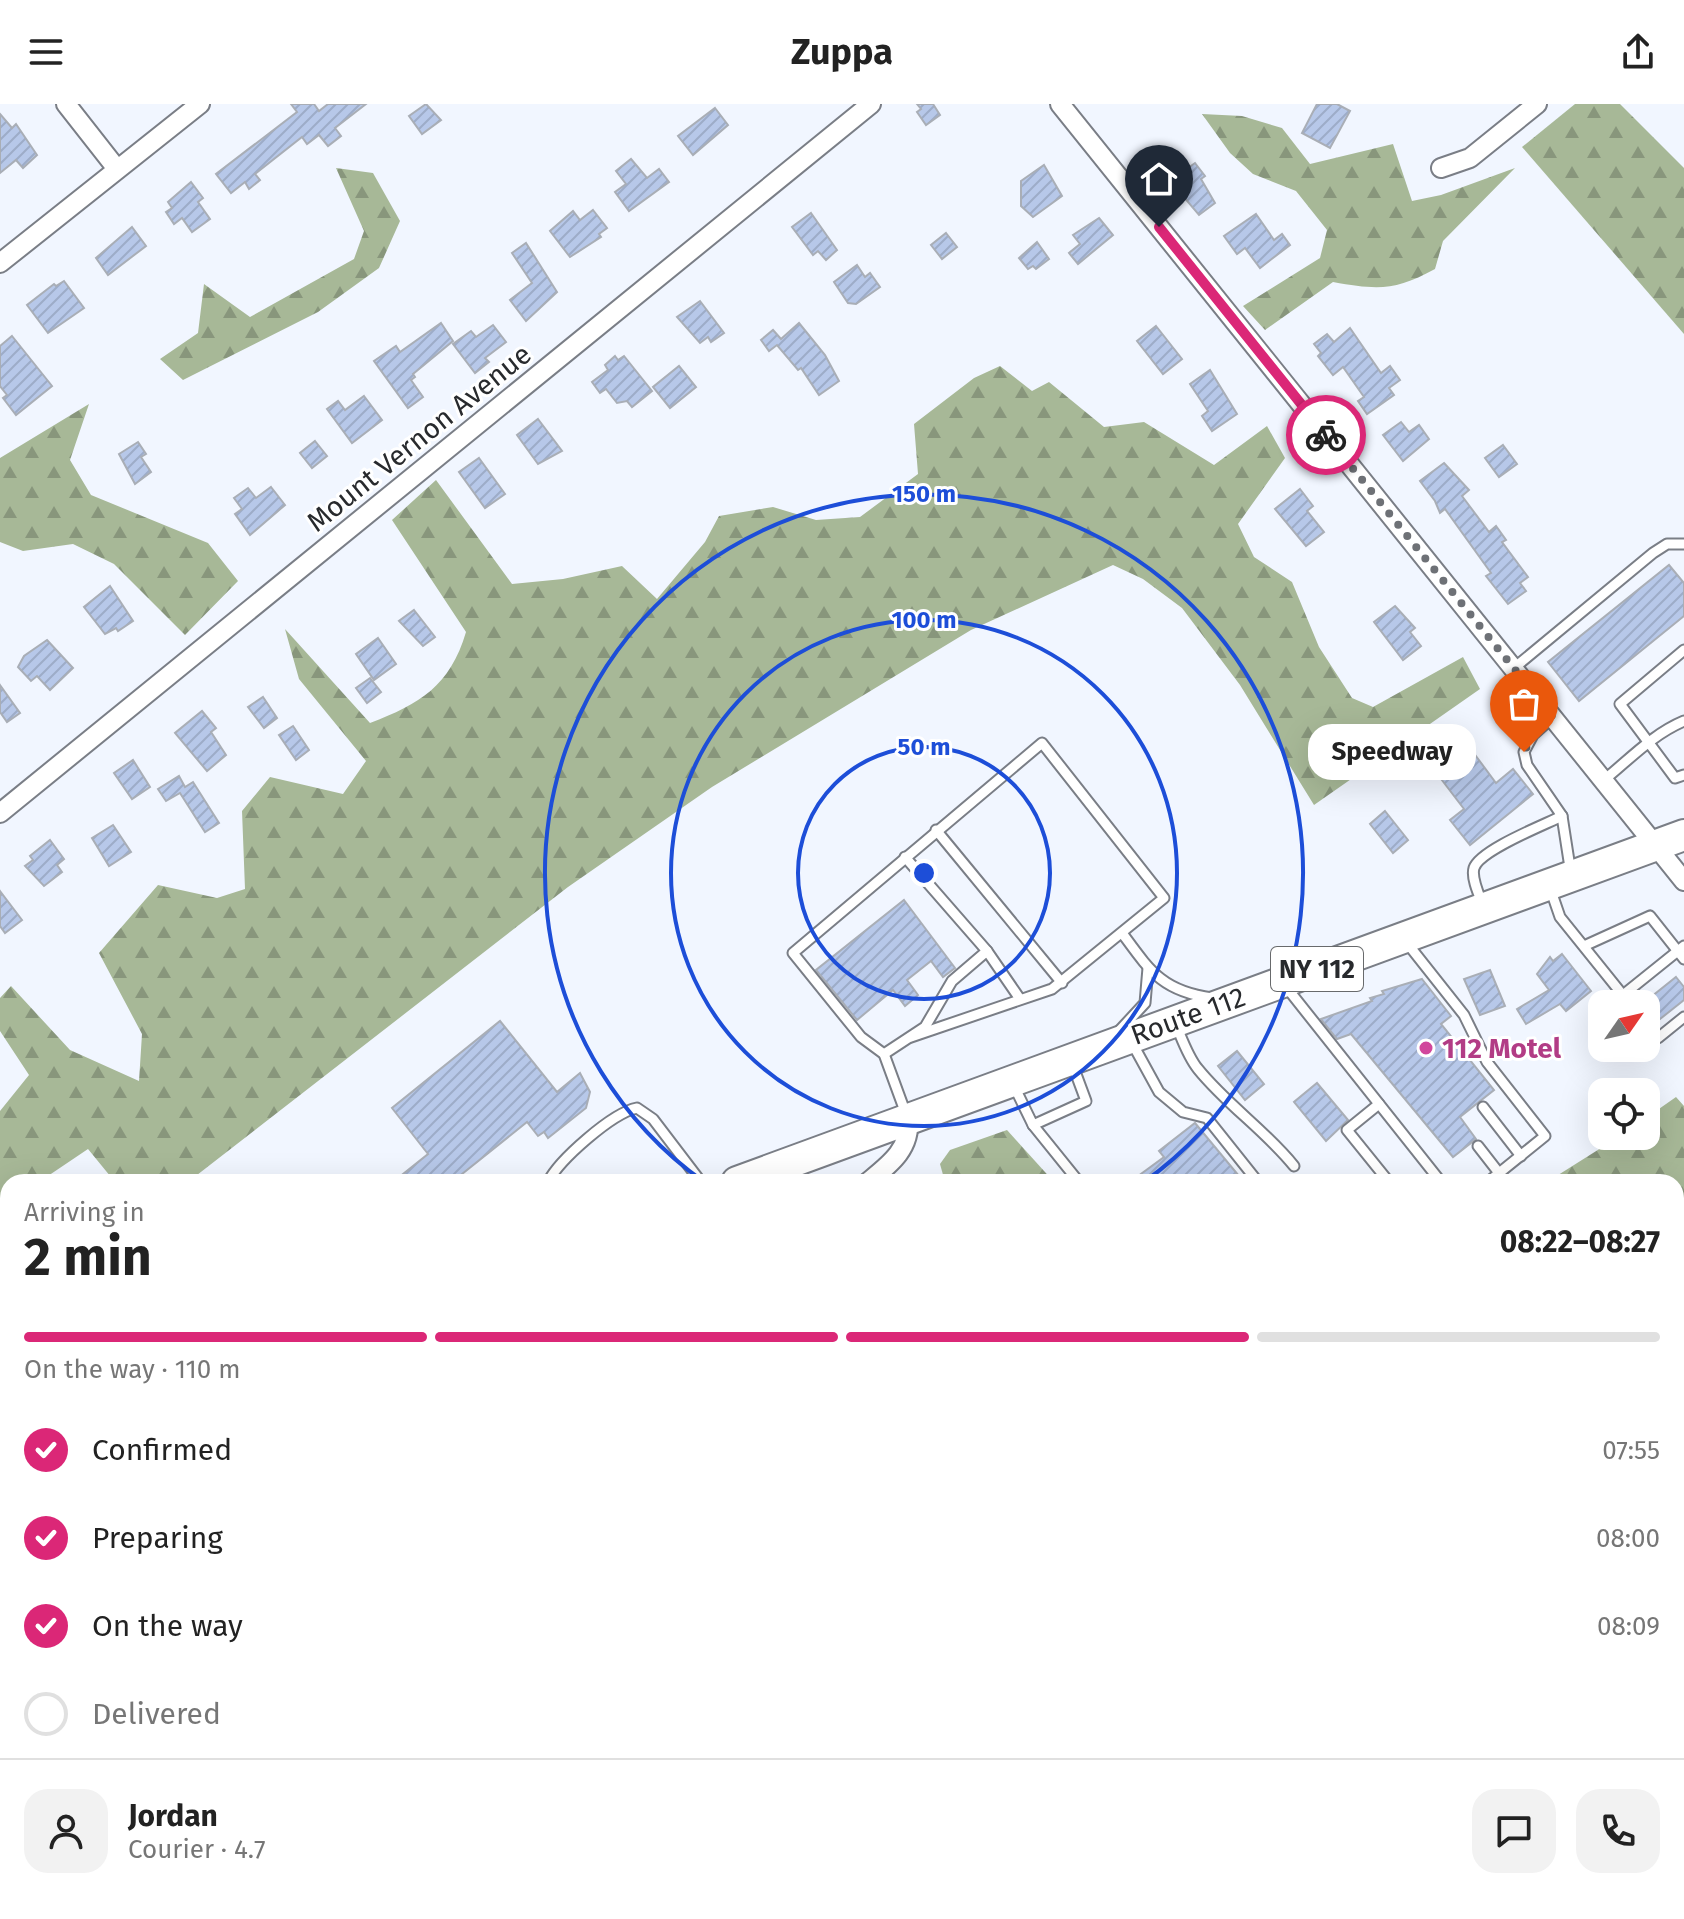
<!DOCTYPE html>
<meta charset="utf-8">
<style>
body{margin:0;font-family:"Fira Sans",sans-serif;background:#f2f2f2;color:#222;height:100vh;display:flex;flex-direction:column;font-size:30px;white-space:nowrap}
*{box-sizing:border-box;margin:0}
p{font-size:26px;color:#767676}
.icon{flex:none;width:44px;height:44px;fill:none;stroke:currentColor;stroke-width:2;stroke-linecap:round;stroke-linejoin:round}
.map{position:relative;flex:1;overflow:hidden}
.side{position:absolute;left:0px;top:1070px;width:1684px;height:746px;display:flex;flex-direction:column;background:#fff;border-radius:24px 24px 0 0;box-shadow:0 8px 32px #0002}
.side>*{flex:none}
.needle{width:52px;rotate:56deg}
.tools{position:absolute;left:1588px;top:886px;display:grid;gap:16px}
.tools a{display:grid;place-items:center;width:72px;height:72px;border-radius:16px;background:#fff;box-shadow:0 8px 32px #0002;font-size:40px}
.pin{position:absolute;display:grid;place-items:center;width:68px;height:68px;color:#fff;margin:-82px -34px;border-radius:50% 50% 50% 0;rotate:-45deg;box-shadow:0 0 8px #0007}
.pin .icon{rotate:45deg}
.courier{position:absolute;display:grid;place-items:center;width:80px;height:80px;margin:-40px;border:6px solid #db2777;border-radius:50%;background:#fff;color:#222;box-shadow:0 2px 10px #0007}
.bubble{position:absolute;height:56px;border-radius:24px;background:#fff;box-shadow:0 8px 32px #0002;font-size:26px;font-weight:700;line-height:56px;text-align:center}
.summary em{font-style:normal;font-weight:700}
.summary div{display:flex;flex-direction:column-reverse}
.summary{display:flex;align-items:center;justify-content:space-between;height:136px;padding:0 24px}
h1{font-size:52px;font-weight:700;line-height:60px}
.bar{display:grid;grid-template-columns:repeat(4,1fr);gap:12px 8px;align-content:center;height:96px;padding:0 24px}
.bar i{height:10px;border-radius:6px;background:#e0e0e0}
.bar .selected{background:#db2777}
.bar p{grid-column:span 4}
.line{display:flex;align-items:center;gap:20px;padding:0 24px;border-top:2px solid #e0e0e0}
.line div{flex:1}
.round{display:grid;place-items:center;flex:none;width:84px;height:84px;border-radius:24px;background:#f2f2f2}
ol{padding:0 24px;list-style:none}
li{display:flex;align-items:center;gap:24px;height:88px}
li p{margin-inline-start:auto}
li .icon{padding:8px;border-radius:50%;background:#db2777;color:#fff;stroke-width:4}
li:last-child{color:#767676}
li i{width:44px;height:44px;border:4px solid #e0e0e0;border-radius:50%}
header{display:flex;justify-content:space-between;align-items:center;height:104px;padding:0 24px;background:#fff;font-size:36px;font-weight:700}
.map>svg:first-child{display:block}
.education{fill:#ffe5df}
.forest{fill:url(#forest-firs)}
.building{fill:url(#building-hatch);stroke:#a9aeb6;stroke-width:2}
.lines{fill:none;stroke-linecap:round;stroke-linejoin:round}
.lane-casing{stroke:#7a7e86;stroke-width:13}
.street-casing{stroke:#7a7e86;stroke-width:22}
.primary-casing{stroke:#7a7e86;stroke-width:34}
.lane{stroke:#fff;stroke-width:9}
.street{stroke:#fff;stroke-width:18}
.primary{stroke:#fff;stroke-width:30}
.done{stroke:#6e7176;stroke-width:8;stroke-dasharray:0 14.4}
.route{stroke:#db2777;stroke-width:10}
.ring{fill:none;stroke:#1d4ed8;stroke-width:4}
.hotel-dot{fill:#d1479c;stroke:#fff;stroke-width:3}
.labels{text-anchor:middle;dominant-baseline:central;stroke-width:6;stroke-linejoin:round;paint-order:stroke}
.shield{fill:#fff;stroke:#686a6c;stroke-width:2}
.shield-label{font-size:26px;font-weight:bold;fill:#282a2d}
.street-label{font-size:28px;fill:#282a2d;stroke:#fff}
.hotel-label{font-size:28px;font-weight:bold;fill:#b23c85;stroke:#fff;text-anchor:start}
.centre{fill:#1d4ed8;stroke:#fff;stroke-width:4}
.ring-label{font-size:24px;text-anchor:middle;font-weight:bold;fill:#1d4ed8;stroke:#fff;stroke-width:6;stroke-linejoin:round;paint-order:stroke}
</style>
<header><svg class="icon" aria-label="menu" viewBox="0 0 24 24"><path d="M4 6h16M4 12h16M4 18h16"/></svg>Zuppa<svg class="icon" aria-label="share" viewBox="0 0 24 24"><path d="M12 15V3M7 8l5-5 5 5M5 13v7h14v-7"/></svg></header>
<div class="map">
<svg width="1684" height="1815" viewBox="0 0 1684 1815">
<defs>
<pattern id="forest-firs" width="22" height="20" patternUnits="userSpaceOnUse" patternTransform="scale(2)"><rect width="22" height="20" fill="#a7b897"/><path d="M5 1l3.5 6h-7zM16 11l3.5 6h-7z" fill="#88967c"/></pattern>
<pattern id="building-hatch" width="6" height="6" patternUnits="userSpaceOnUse" patternTransform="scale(2)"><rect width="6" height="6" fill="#b7c8e9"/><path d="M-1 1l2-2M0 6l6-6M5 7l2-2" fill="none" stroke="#9dacc8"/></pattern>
</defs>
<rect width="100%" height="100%" fill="#f1f6ff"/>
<path class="education" d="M773 1808H1255L1247 1815H778Z"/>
<g class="forest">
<path d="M1575 0H1620L1684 64V230L1522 43Z"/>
<path d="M1202 10 1242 12 1282 24 1310 60 1393 40 1412 97 1441 91 1515 64 1443 137 1435 165C1395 187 1378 186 1333 178L1265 226 1243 202 1320 154 1327 126 1296 87 1253 70 1230 49Z"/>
<path d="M336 64 373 69 400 117 379 164 318 208 183 276 160 255 198 229 204 180 250 213 354 155 364 127Z"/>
<path d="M1000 262 1032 287 1049 278 1104 323 1144 318 1214 361 1267 322 1285 354 1238 420 1254 453 1292 478 1319 543 1352 594 1373 603 1463 553 1480 585 1314 701 1240 581 1182 504 1143 475 1113 461 971 526 712 683 568 783 188 1078H115L88 1045 39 1078H8V1099L0 1104V1007L29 971 0 927V894L11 882 70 946 139 977 142 930 99 849 158 781 217 794 245 785 242 707 270 673 343 690 366 657 299 575 285 525 370 619C420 600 450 582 466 528L392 416 436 376 512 480 563 475 622 462 657 495 705 438 719 412 773 403 816 416 860 413 918 370 914 320 974 274Z"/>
<path d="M89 300 70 356 91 391 208 439 238 477 185 531 114 460 73 440 23 447 0 438V354Z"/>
<path d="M1676 993 1684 1002V1130H1676V1078H1547L1620 1032H1646V1014Z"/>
<path d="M1007 1026 1054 1078H945L940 1060 950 1046Z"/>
<path d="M1684 1665V1760L1676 1775V1674Z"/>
<path d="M585 1808H788L794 1815H578Z"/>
<path d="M1312 1808H1411L1417 1815H1305Z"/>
<path d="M1599 1808H1660L1657 1815H1592Z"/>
</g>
<g class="building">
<path d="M291 0H314L319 7 328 0H366L335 24 341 32 328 42 319 31 307 40 302 33 255 70 260 76 249 85 245 78 231 89 216 70 297 8Z"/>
<path d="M426 0 441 16 422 30 409 12Z"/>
<path d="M917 0H933L940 11 926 21 917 8 921 5Z"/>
<path d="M1317 0H1337L1350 7 1330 44 1302 29Z"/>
<path d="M715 4 728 21 693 51 678 32Z"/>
<path d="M0 10 12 24 16 20 37 51 23 64 16 56 0 69Z"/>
<path d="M631 55 647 74 659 65 669 78 629 107 615 88 626 80 616 67Z"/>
<path d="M1183 56 1188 64 1195 59 1205 72 1201 75 1215 99 1199 111 1171 78 1175 75 1169 65Z"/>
<path d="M1044 61 1062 92 1033 113 1021 102V77Z"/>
<path d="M191 78 203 94 198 98 210 115 192 128 182 114 174 120 166 108 172 104 168 98Z"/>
<path d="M593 106 607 124 599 130 601 133 570 153 550 127 573 107 580 116Z"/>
<path d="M811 109 837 146 826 156 818 147 813 151 792 123Z"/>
<path d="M1256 110 1274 136 1282 130 1290 141 1260 164 1245 144 1237 150 1224 132Z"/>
<path d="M1099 114 1113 131 1078 160 1069 149 1080 140 1073 131Z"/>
<path d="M132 123 146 142 108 171 96 154Z"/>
<path d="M946 129 957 143 942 155 931 141Z"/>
<path d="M1037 138 1049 155 1036 165 1033 162 1028 165 1019 154Z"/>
<path d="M526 139 557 188 526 217 510 196 532 179 512 149Z"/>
<path d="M857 161 865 173 870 169 880 183 856 200 848 199 834 178Z"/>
<path d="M64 177 84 204 48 229 27 201 54 180 56 182Z"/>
<path d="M700 197 724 229 711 238 708 233 700 239 677 213Z"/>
<path d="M441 219 453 237 413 270 415 273 411 276 423 293 408 304 374 257 396 242 400 248Z"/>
<path d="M799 219 825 251 839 277 819 291 801 264 798 266 777 241 769 247 761 236 773 226 781 235Z"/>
<path d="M493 221 506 238 485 254 489 258 475 269 453 240 471 227 476 233Z"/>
<path d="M1156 222 1182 255 1163 270 1137 237Z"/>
<path d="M1350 224 1381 269 1390 262 1400 276 1389 284 1394 291 1367 310 1358 297 1364 293 1343 263 1333 271 1318 252 1321 249 1314 240 1327 230 1334 238Z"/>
<path d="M12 232 52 282 16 311 3 294 7 291 0 282V242Z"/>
<path d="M615 252 618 256 624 252 652 287 632 303 627 297 617 299 606 285 600 289 592 278 608 266 605 261Z"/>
<path d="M679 262 696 283 670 304 653 283Z"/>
<path d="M1210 266 1237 310 1212 327 1202 312 1208 307 1190 280Z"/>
<path d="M364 292 382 316 352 339 327 305 338 297 345 306Z"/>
<path d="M538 315 562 347 538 360 517 331Z"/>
<path d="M1401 318 1409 328 1419 321 1429 335 1403 357 1383 331Z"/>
<path d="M315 337 327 352 312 364 300 349Z"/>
<path d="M138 338 146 350 141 353 151 368 135 380 119 350Z"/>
<path d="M1503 341 1517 360 1499 373 1485 354Z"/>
<path d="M479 354 505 390 485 404 459 368Z"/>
<path d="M1444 359 1469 386 1462 392 1489 428 1496 422 1506 436 1502 438 1528 473 1520 479 1526 487 1508 500 1486 472 1491 469 1445 405 1440 409 1435 397 1420 377Z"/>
<path d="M271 383 285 401 250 431 235 410 242 405 234 394 248 384 256 394Z"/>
<path d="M1300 385 1313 402 1307 407 1324 428 1306 442 1275 405Z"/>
<path d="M1669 461 1684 479V512L1579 597 1548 558Z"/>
<path d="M110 482 133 517 118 527 116 524 105 530 84 503Z"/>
<path d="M1395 502 1415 524 1410 528 1421 542 1403 556 1374 518Z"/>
<path d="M414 506 435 533 423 542 399 517Z"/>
<path d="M378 534 396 560 374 576 356 550Z"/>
<path d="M47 536 73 564 50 586 37 572 31 577 18 563 24 552Z"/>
<path d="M370 574 381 588 367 599 356 584Z"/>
<path d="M0 581 20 609 7 618 0 608Z"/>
<path d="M263 593 277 614 264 624 248 603Z"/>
<path d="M202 607 216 624 211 628 226 651 207 667 175 629Z"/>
<path d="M293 622 309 646 296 656 279 631Z"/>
<path d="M1464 636 1496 679 1513 665 1533 690 1470 741 1450 716 1464 705 1435 667 1455 652 1451 646Z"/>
<path d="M133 656 150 683 132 695 114 669Z"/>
<path d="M179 672 185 683 193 678 219 719 205 728 180 689 166 697 158 685Z"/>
<path d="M1385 707 1408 736 1393 749 1370 720Z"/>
<path d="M113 721 131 748 109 762 92 734Z"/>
<path d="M50 736 64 755 57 761 62 768 44 782 25 762 33 756 30 752Z"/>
<path d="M0 787 22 816 5 829 0 822Z"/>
<path d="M904 796 955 864 943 873 931 857 907 876 918 891 905 902 893 886 857 916 816 866Z"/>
<path d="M1562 850 1591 887 1566 907 1560 900 1526 920 1517 905 1549 886 1537 870 1550 853 1553 857Z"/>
<path d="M1490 866 1505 902 1480 911 1464 875Z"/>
<path d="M1676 873 1684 883V896L1655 919 1646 912V897Z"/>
<path d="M1422 875 1451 912 1441 920 1494 986 1460 1013 1476 1035 1453 1053 1351 930 1337 935 1321 915 1372 897 1370 894 1384 890 1382 887Z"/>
<path d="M500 917 557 988 580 969 590 988 586 1004 548 1034 544 1028 538 1032 527 1018 452 1078H393L428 1050 392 1004Z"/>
<path d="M1237 947 1264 980 1245 996 1218 962Z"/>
<path d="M1317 979 1348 1016 1326 1037 1294 998Z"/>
<path d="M1195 1019 1244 1078H1130L1164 1053 1159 1047Z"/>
</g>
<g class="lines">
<defs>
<g id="lane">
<path d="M1684 546 1620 600 1675 674 1684 671"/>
<path d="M1514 564 1653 449 1667 440H1684"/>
<path d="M1553 613 1533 631 1524 648 1527 661 1562 712 1571 770"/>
<path d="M1604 676C1631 654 1653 630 1684 617"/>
<path d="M936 726 1062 879"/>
<path d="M905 753 987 847 1020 895"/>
<path d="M1550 784 1560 813 1630 900"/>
<path d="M1483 801C1479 791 1471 774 1474 764 1480 746 1544 721 1562 712"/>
<path d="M1122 829C1150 867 1162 887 1212 894"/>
<path d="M1407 839 1464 911 1487 958 1545 1032 1488 1078"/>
<path d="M1584 842 1650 812 1684 855"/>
<path d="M1287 884 1441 1078"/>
<path d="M1623 891 1684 842"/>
<path d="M1646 920 1658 934 1684 913"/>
<path d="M1176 921C1182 935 1188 953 1198 965 1227 1001 1265 1026 1294 1062"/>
<path d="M1120 926 1145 899 1148 864"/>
<path d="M1131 937 1159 988 1183 1008 1207 1014 1258 1078"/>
<path d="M884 950 925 923 952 877 987 847"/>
<path d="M1014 982 1033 1021 1079 1078"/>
<path d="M1379 1000 1347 1026 1389 1078"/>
<path d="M1483 1003 1521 1052"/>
<path d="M906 1010 884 950 861 933 793 849 1042 639 1164 794 1052 885 911 933"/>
<path d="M1033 1021 1086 997 1073 962"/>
<path d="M1478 1042 1499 1069"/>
<path d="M548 1078C559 1056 612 1009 637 1004L653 1015 701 1078"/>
<path d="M0 1359 8 1377"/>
<path d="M0 1411 8 1407"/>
<path d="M0 1450 8 1459"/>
<path d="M1 1512 8 1505"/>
</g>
<g id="street">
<path d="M66 0 117 65"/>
<path d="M1060 0 1684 777"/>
<path d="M1441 64 1470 54 1537 0"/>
<path d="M0 159 200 0"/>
<path d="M0 709 871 0"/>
<path d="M868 1078C889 1061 911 1045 908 1015"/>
<path d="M1676 1481 1684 1474"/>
<path d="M0 1777 8 1771"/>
<path d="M1262 1815 1270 1808"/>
</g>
<g id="primary">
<path d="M737 1078 1684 731"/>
<path d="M0 1348 8 1345"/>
</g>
</defs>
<use href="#lane" class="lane-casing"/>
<use href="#street" class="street-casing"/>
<use href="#primary" class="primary-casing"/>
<use href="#lane" class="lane"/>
<use href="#street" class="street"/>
<use href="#primary" class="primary"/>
</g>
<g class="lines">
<path class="done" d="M1326 331 1553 613 1533 631 1524 648"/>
<path class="route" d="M1159 123 1326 331"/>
</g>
<g class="ring">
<circle cx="924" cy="769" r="126"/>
<circle cx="924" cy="769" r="253"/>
<path d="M704 1078A379 379 0 1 1 1144 1078"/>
</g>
<circle class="hotel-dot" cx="1426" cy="944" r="8"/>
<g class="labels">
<rect class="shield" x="1271" y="843" width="92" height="44" rx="6"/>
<g class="shield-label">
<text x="1317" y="865">NY 112</text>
</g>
<g class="street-label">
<text transform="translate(419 334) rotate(-39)">Mount Vernon Avenue</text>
<text transform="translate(1188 912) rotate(-20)">Route 112</text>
</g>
<g class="hotel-label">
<text x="1442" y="944">112 Motel</text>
</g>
</g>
<circle cx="924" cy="769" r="12" class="centre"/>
<g class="ring-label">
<text x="924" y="398">150 m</text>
<text x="924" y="524">100 m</text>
<text x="924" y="651">50 m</text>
</g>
</svg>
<div class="tools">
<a><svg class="needle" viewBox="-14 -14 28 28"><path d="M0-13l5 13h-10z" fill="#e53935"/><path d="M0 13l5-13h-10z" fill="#767676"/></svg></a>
<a><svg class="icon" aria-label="locate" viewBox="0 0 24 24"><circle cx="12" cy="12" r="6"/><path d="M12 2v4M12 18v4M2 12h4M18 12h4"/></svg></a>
</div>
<div class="pin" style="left:1524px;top:648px;background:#ea580c"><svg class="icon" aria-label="bag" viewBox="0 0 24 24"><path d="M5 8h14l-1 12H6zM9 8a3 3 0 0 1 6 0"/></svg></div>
<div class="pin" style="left:1159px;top:123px;background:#1f2937"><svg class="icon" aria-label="home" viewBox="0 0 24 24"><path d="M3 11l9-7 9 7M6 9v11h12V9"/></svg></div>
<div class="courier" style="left:1326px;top:331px"><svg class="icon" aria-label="bike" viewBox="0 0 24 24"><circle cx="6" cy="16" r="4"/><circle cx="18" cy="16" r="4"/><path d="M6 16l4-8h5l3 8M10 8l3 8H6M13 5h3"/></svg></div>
<div class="bubble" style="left:1308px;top:620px;width:168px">Speedway</div>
<section class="side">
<div class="summary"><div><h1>2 min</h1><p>Arriving in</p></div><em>08:22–08:27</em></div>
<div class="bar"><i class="selected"></i><i class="selected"></i><i class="selected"></i><i></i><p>On the way · 110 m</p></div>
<ol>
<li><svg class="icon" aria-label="check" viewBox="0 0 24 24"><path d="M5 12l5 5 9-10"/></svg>Confirmed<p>07:55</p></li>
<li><svg class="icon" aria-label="check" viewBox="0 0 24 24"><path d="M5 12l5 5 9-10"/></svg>Preparing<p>08:00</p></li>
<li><svg class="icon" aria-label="check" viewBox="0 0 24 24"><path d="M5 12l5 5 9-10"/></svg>On the way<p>08:09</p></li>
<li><i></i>Delivered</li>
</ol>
<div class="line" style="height:144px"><a class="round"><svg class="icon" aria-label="person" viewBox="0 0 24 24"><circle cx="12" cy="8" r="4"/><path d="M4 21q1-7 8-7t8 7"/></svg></a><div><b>Jordan</b><p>Courier · 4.7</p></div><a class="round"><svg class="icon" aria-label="chat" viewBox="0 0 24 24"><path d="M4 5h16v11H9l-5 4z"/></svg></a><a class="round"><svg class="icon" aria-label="phone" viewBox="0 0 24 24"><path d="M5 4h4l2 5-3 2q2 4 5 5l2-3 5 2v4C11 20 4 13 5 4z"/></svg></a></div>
</section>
</div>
